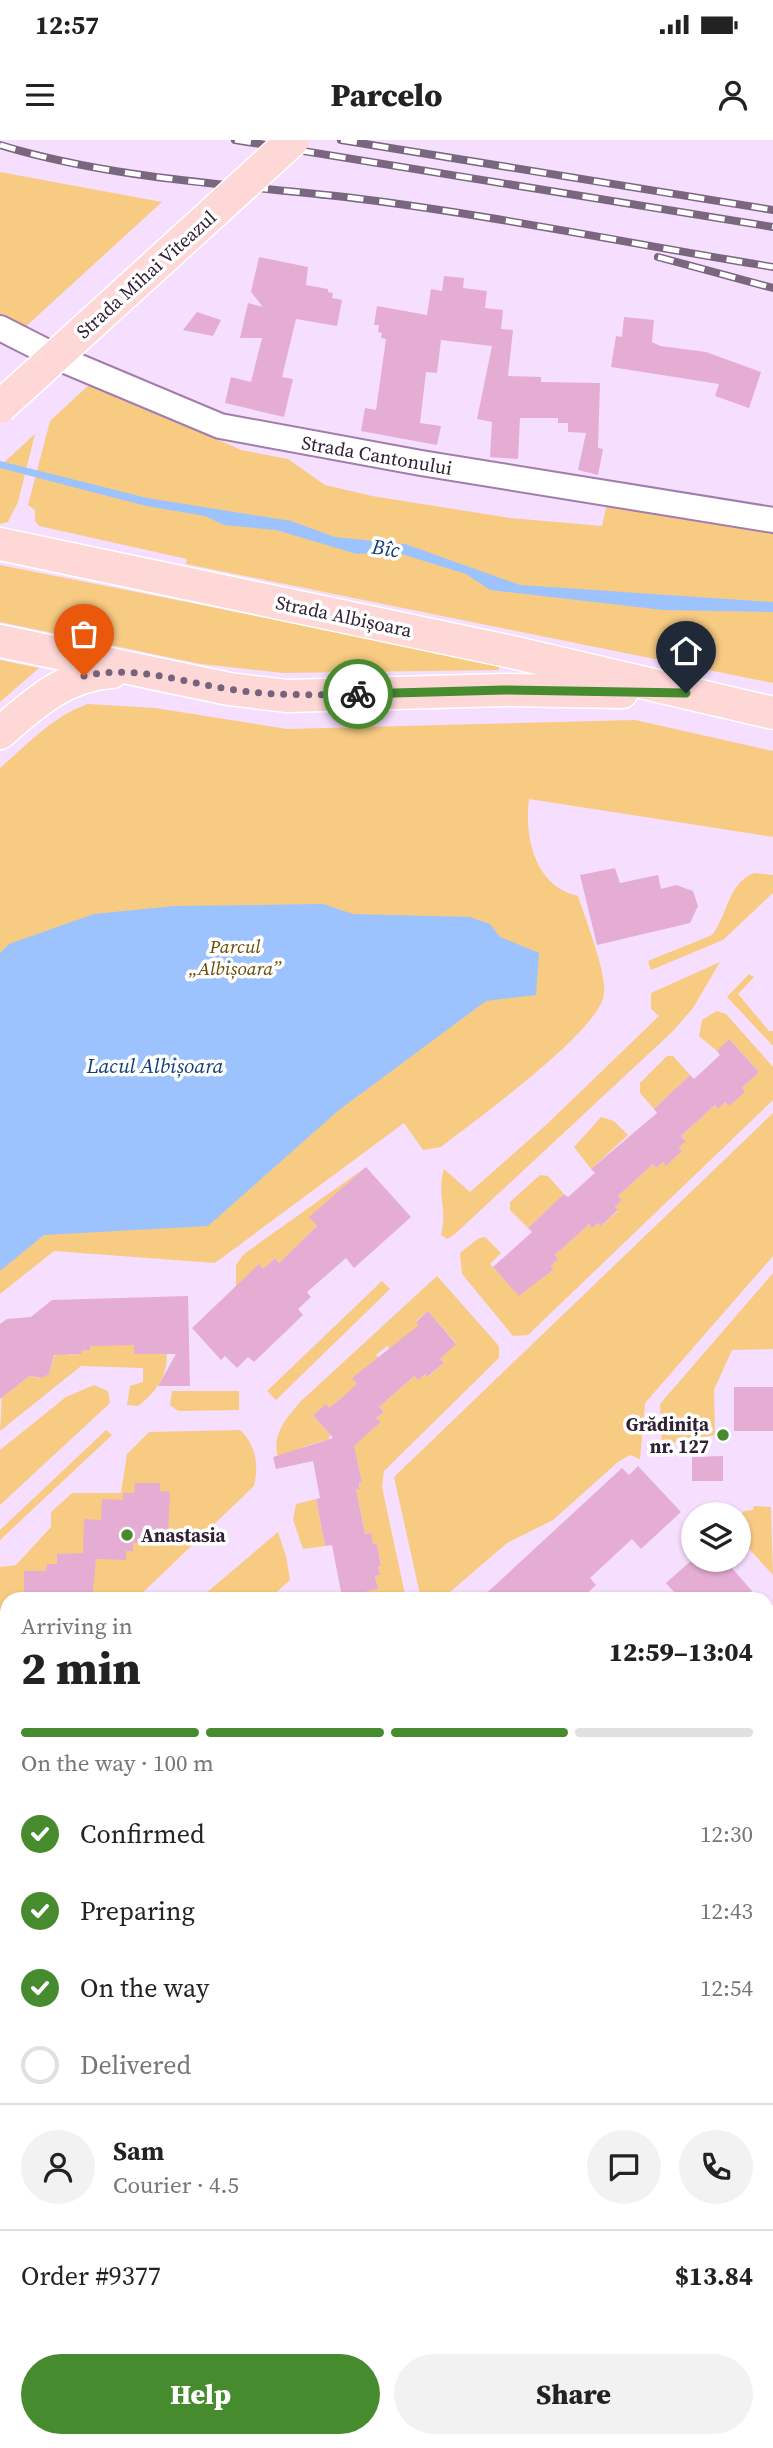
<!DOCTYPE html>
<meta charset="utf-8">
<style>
body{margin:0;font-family:"Source Serif 4",serif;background:#f2f2f2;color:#222;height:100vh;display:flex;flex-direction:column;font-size:26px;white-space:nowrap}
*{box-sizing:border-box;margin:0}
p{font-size:23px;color:#767676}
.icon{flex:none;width:38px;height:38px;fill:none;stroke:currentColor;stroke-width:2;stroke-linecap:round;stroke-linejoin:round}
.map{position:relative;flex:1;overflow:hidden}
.sheet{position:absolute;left:0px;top:1452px;width:774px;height:856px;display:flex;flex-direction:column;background:#fff;border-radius:21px 21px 0 0;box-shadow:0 2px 5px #0004}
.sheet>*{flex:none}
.buttons{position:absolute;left:681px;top:1362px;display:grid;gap:14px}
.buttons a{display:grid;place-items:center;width:70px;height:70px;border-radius:50%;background:#fff;box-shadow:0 2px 5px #0004;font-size:35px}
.pin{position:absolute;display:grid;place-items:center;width:60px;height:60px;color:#fff;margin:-72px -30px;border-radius:50% 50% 50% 0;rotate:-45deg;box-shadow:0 0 7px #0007}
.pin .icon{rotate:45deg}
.courier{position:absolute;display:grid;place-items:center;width:70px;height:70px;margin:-35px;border:5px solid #478b2f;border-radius:50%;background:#fff;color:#222;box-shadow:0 2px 9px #0007}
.head em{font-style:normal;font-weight:800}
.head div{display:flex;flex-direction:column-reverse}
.head{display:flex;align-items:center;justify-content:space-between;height:119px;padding:0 21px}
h1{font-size:46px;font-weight:800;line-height:52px}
.bar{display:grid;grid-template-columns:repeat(4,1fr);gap:10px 7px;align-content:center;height:84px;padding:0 21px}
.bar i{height:9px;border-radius:5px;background:#e0e0e0}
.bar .active{background:#478b2f}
.bar p{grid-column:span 4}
.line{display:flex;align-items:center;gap:18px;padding:0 21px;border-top:2px solid #e0e0e0}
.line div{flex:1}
.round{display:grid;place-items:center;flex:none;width:74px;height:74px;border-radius:37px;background:#f2f2f2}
ol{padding:0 21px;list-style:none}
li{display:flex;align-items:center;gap:21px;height:77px}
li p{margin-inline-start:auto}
li .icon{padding:7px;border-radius:50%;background:#478b2f;color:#fff;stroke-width:4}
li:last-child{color:#767676}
li i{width:38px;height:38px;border:4px solid #e0e0e0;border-radius:50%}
.cta{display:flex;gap:14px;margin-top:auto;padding:14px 21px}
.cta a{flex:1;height:80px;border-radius:42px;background:#478b2f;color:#fff;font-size:28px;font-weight:800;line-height:80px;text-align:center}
.cta a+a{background:#f2f2f2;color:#222}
.status{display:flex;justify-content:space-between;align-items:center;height:49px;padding:0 35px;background:#fff;direction:ltr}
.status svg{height:19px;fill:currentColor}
header{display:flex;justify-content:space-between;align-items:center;height:91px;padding:0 21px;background:#fff;font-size:32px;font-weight:800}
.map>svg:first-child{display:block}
.green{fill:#f8cb83}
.water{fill:#9cc3fe}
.building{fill:#e6add4}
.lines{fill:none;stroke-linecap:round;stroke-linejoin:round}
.minor-casing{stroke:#a27cad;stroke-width:28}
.major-casing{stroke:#fff;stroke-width:35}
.minor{stroke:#fff;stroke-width:24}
.major{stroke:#fed7d7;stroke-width:32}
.rail-casing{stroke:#7a677f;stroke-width:8}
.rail{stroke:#fff;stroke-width:5;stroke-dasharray:16;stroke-linecap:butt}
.major-bridge-casing{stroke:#fff;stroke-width:35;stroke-linecap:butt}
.major-bridge{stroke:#fed7d7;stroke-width:32}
.done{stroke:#76637b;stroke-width:7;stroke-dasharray:0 12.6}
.route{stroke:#478b2f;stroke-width:9}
.poi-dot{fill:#478b2f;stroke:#fff;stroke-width:2.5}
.labels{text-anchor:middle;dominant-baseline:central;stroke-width:7;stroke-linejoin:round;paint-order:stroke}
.street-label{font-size:19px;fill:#312135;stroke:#fff}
.park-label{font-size:19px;font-style:italic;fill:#6c4b06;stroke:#fff}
.poi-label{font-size:19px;font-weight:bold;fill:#312135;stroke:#fff;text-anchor:end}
.water-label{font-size:21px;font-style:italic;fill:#123e7d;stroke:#fff}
</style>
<div class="status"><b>12:57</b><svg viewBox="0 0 49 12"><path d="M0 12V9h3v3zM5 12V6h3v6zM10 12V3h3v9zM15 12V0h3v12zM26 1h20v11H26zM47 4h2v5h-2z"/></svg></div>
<header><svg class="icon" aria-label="menu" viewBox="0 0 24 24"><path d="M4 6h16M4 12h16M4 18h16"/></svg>Parcelo<svg class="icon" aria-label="person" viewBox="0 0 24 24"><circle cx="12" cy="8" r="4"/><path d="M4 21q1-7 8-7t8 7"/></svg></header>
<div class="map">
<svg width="773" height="2308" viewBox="0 0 773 2308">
<rect width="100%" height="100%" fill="#f6defe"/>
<g class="green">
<path d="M0 32 162 62 23 189 0 177Z"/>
<path d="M91 243 241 310 288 319 325 345 372 356 510 378 602 386 607 363 773 387V543L186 424 187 419 39 386 35 381V370L28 365 50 281Z"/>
<path d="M35 294 18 362 8 382 0 384V326Z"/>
<path d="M0 425 499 524V530L284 533 201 524 0 482Z"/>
<path d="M0 520 39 528 0 562Z"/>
<path d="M88 564 155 568 287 589 635 580 773 611V697L529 659C524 697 535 747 578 756 585 778 607 833 604 854 600 891 474 981 441 1007L423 1010 404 983 215 1123 54 1111 0 1154V628C27 605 54 575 88 564Z"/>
<path d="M754 733 773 735V753L723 800 651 830 648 821 712 795C728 775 727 744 754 733Z"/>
<path d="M720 822 693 868 672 892 455 1094 447 1099 441 1095C448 1066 436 1056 444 1029L470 1052 547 984 659 876 651 869V853Z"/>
<path d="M749 834 754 837 738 854 769 891H773V906L727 857Z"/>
<path d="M717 871 726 874 773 927V960L528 1195 513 1196 462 1134 460 1113 479 1098 485 1097 501 1113 490 1124 519 1155 554 1129 551 1126 558 1119 555 1115 589 1084 592 1088 598 1083 601 1086 618 1071 615 1067 622 1060 618 1056 653 1024 656 1028 663 1022 666 1025 682 1011 679 1007 685 1000 681 996 715 965 718 969 725 962 729 966 744 952 742 948 759 932 730 900 717 911 699 896 702 880Z"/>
<path d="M667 916H673L690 935 654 969 640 953V943Z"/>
<path d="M773 973V1116L645 1263 640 1319 630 1315 618 1322 553 1380 507 1403 442 1459H421L394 1337Z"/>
<path d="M601 977 614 981 628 995 591 1029 574 1007Z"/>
<path d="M366 1027 310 1077 317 1086 279 1123 275 1118 263 1129 259 1125 236 1147V1125L244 1114Z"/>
<path d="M540 1035 548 1036 564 1054 528 1088 510 1070V1062Z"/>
<path d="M773 1133V1209L732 1210 714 1250 715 1295 662 1305 660 1264Z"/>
<path d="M437 1136 499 1206V1218L384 1331 382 1347 406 1459H353V1454L378 1449 375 1436 380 1435 378 1426H381L377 1404H373L370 1393 365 1394 356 1349 360 1348 359 1343 362 1342 357 1320 346 1312 380 1283 376 1278 384 1272 379 1267 414 1236 418 1240 425 1234 428 1237 444 1223 440 1219 456 1203 428 1171 416 1181 421 1187 394 1212 387 1206 376 1215 379 1219 353 1238 359 1245 335 1263 331 1271 326 1264 313 1275 330 1295 329 1299 303 1307 306 1321 280 1323C269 1298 284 1281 300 1262Z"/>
<path d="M382 1141 390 1149 276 1260 267 1251Z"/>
<path d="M109 1204 134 1205 135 1214H147V1206H166C170 1232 159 1250 138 1266L127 1265 130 1246 143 1242V1228L81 1226 0 1291 2 1257 29 1236 39 1238 49 1234 54 1216 67 1211V1215L81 1214V1211L90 1210V1205Z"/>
<path d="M94 1245 108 1251 110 1263 0 1365V1310L66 1257Z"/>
<path d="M172 1251H239V1270L178 1271 170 1265Z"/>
<path d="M106 1290 112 1295 0 1400V1390Z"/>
<path d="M240 1290C256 1305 259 1325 254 1346L136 1459 7 1460V1578L0 1585V1427L16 1425 51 1387V1372L72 1353H121L127 1314 149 1292Z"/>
<path d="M316 1359 325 1406 303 1409 293 1380 296 1364Z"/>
<path d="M754 1366 771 1367 773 1435 739 1398V1377L744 1371 753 1370Z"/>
<path d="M278 1392 286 1416 290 1440 269 1459H199Z"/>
<path d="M7 1666V1758L0 1749V1672Z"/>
<path d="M7 1942V1997L0 2004V1948Z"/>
<path d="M0 2140 7 2147V2283L0 2276Z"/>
<path d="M26 2301H130L127 2308H32Z"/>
<path d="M200 2301H414L411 2308H207Z"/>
</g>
<g class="water">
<path d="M0 321 147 358 291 381 335 397 405 404 520 445 773 462V472L663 470 490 450 466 434 395 412 357 414 276 390 224 385 205 376 146 366 0 328Z"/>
<path d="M323 764 353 774 470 777 490 784 500 797 539 813 536 855 486 861 339 970 208 1086 44 1095 0 1131V813L9 804 94 774 174 766Z"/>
</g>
<g class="building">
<path d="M259 117 308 127 306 145 328 149V152L333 153 332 158 342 160 337 186 296 179 282 237 293 239 284 277 225 263 231 237 251 242 262 198H240L248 163 263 167 251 152Z"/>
<path d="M444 136 464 138 463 148 487 151 485 168 503 170 501 189 513 190 508 236 541 237V242L600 243 598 308 603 309 598 335 578 330 586 293 568 292V283H558V278H520L518 319 490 317 492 282 477 279 492 206 441 200 437 233 426 232 420 283 441 286 437 305 361 291 365 268 376 270 386 199 381 198 382 193 378 192 379 185H374L377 166 427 175 431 149 442 151Z"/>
<path d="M197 172 221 180 213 196 183 190Z"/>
<path d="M624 177 654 180 652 202 660 206 706 212 761 232 749 268 715 256 719 244 611 227 616 196 622 197Z"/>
<path d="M615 728 620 743 658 735 661 749 676 745 693 751 698 766 690 783 597 805 580 735Z"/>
<path d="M729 899 759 932 742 948 745 952 729 966 725 962 718 969 715 965 681 996 686 1001 679 1007 682 1011 666 1026 663 1022 656 1028 653 1024 618 1056 622 1060 615 1067 618 1070 601 1086 598 1083 592 1088 589 1084 555 1115 558 1119 551 1126 554 1129 519 1156 493 1127 532 1092 528 1088 564 1054 568 1057 595 1033 591 1029 657 973 654 969 690 935 694 939 720 915 717 911Z"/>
<path d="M366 1027 411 1077 354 1128 346 1118 307 1152 311 1157 298 1169 303 1175 254 1222 248 1217 237 1228 225 1216 221 1220 192 1188 259 1124 263 1129 275 1118 279 1123 317 1086 309 1077Z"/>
<path d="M188 1156 190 1246H158L176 1214H134V1205L90 1206V1210L81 1211V1214L54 1215 49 1234 42 1238 29 1236 0 1259V1184L7 1179 31 1177 52 1160Z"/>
<path d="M428 1171 456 1204 440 1219 444 1223 427 1237 425 1234 418 1240 414 1236 379 1267 384 1272 376 1278 381 1282 354 1306 362 1342 359 1343 360 1349H356L365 1394 371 1393 373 1404H377L381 1426H378L380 1435 375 1436 378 1449 342 1457 332 1405 325 1406 316 1359 320 1358 313 1321 276 1329 273 1317 333 1298 313 1275 326 1264 329 1268 344 1256 357 1244 352 1238 419 1185 416 1182Z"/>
<rect x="734" y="1247" width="39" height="44"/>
<path d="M723 1316V1341H692V1317Z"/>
<path d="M638 1326 681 1372 641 1409 632 1399 590 1438 596 1445 580 1460H479L622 1328 629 1335Z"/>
<path d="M135 1343H160V1351L170 1352 168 1396H157V1403H133V1411H126V1420L96 1419 92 1460H24V1431H46L47 1424H57V1414L83 1413 84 1379 101 1380 102 1359 123 1360V1353H134Z"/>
<path d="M693 1419H724L752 1451 743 1460H681L666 1443Z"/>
</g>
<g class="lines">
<defs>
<g id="minor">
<path d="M0 188 63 220 220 286 421 323 773 380"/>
<path d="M766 1678 773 1672"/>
<path d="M766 1739 773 1743"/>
<path d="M435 2308 438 2301"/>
</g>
<g id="major">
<path d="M0 404 512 512 773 573"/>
<path d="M0 501 229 549 287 556 504 550 622 552"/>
<path d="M0 593C35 563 64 535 112 532"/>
</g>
</defs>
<use href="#minor" class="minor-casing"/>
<use href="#major" class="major-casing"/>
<use href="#minor" class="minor"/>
<use href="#major" class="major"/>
<defs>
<g id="rail">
<path d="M235 0 773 87"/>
<path d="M341 0 773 70"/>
<path d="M0 5C113 39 228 44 345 57 488 74 631 104 773 127"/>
<path d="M658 117 773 148"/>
</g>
</defs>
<use href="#rail" class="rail-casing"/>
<use href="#rail" class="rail"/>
<defs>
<path id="major-bridge" d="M0 267 293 0"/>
</defs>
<use href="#major-bridge" class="major-bridge-casing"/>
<use href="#major-bridge" class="major-bridge"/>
</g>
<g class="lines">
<path class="done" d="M84 536C134 525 179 541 228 549 271 556 314 555 358 554"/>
<path class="route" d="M358 554 504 550 686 553"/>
</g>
<g class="poi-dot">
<circle cx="723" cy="1295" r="7"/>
<circle cx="127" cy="1395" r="7"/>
</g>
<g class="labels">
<g class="street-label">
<text transform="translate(146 134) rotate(-42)">Strada Mihai Viteazul</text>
<text transform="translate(377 315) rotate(10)">Strada Cantonului</text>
<text transform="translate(344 476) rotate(12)">Strada Albișoara</text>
</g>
<g class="park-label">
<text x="235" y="806">Parcul<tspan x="235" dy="22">„Albișoara”</tspan></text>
</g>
<g class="poi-label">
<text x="709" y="1284">Grădinița<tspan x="709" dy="22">nr. 127</tspan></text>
<text x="141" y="1395" text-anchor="start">Anastasia</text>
</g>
<g class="water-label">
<text transform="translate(386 408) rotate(9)">Bîc</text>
<text x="155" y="925">Lacul Albișoara</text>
</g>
</g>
</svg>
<div class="buttons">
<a><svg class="icon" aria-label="layers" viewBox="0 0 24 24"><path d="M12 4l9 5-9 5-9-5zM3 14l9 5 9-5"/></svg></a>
</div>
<div class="pin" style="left:84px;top:536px;background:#ea580c"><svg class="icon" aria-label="bag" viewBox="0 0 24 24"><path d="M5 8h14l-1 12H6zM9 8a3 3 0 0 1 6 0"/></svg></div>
<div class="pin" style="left:686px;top:553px;background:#1f2937"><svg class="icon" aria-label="home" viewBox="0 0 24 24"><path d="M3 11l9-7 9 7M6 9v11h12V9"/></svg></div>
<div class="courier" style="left:358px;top:554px"><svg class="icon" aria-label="bike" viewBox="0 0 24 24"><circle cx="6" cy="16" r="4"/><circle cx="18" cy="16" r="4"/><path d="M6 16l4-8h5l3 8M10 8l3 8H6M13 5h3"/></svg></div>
<section class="sheet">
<div class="head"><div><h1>2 min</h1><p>Arriving in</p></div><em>12:59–13:04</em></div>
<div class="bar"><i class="active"></i><i class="active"></i><i class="active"></i><i></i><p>On the way · 100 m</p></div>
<ol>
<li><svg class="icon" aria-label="check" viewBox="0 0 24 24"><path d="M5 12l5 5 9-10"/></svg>Confirmed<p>12:30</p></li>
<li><svg class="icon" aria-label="check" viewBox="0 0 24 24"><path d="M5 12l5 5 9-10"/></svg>Preparing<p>12:43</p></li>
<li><svg class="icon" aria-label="check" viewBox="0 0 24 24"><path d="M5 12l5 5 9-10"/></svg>On the way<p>12:54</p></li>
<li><i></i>Delivered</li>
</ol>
<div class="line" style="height:126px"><a class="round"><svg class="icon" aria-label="person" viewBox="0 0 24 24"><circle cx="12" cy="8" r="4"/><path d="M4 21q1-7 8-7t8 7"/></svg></a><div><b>Sam</b><p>Courier · 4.5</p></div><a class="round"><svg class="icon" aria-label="chat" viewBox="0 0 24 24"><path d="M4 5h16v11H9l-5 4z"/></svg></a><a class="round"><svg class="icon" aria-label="phone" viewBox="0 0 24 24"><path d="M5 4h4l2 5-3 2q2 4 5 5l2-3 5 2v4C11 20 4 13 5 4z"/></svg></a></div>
<div class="line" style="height:91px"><div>Order #9377</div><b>$13.84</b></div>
<div class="cta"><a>Help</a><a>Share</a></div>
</section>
</div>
